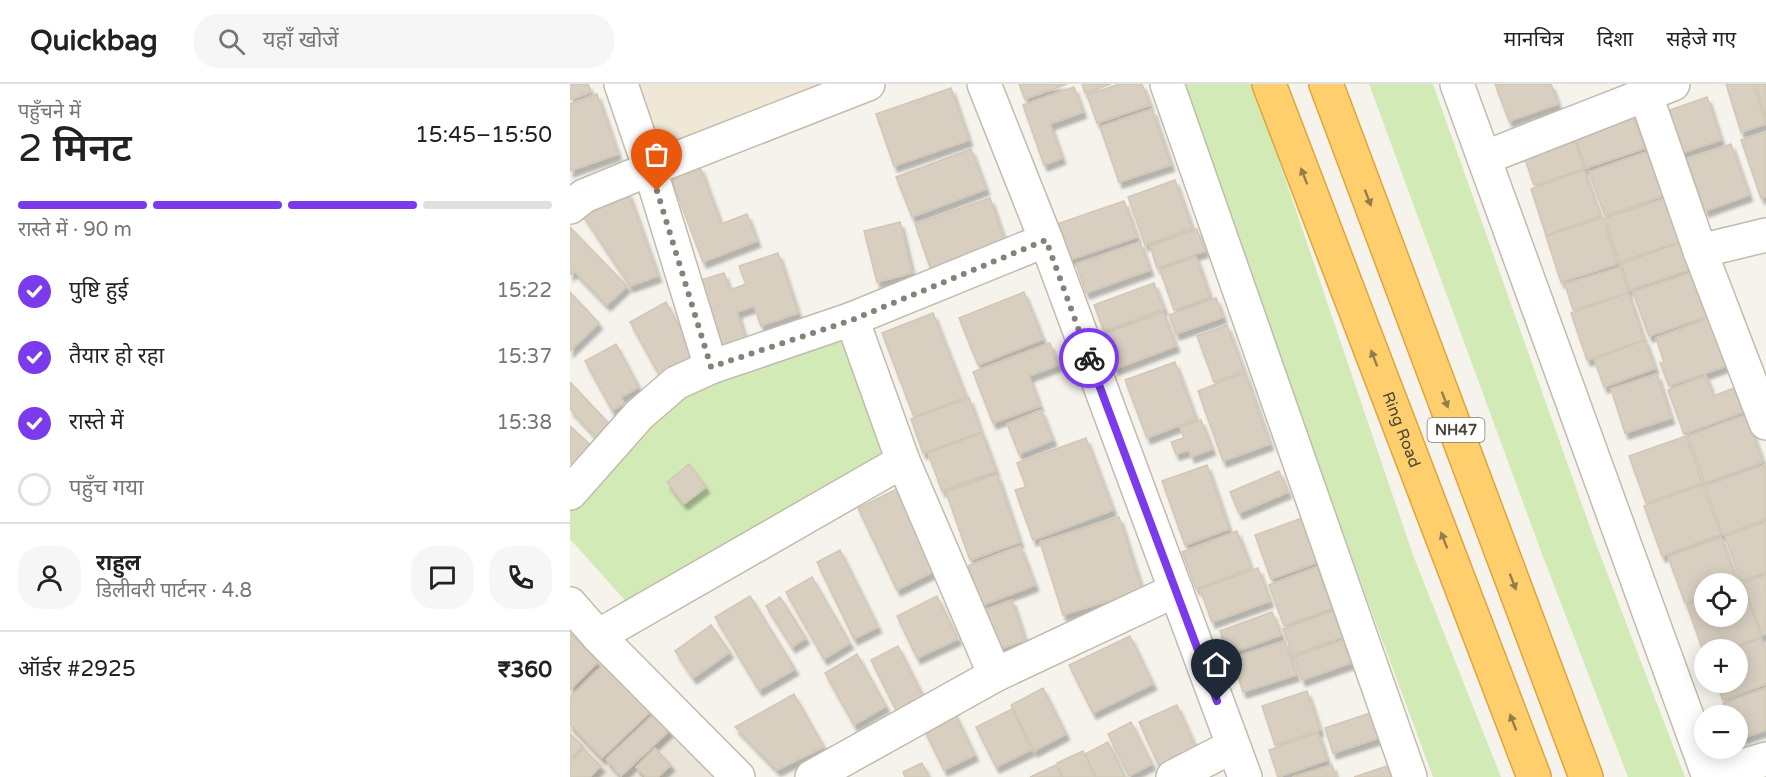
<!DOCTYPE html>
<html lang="hi">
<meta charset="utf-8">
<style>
body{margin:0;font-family:"Varela Round","Noto Sans Devanagari",sans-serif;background:#f6f6f6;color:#222;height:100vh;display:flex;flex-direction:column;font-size:22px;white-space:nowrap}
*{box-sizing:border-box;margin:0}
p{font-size:20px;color:#767676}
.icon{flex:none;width:33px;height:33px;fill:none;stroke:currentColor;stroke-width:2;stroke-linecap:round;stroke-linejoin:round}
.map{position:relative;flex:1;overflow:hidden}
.panel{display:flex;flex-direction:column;background:#fff;width:570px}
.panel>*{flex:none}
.tools{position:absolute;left:1124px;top:489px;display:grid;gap:12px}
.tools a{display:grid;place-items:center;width:54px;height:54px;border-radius:50%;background:#fff;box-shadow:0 3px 15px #0003;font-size:30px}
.pin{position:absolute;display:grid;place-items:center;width:51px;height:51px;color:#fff;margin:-62px -26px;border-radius:50% 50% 50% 0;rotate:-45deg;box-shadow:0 0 6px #0007}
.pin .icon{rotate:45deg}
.courier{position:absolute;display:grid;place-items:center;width:60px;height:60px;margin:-30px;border:4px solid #7c3aed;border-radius:50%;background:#fff;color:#222;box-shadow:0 2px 8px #0007}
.overview em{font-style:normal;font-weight:600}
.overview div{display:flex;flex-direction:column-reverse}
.overview{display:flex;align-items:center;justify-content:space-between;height:102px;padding:0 18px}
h1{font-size:39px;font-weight:600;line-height:45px}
.bar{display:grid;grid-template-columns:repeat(4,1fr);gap:9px 6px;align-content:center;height:72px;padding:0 18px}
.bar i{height:8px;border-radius:4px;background:#e0e0e0}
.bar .current{background:#7c3aed}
.bar p{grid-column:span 4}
.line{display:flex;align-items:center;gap:15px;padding:0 18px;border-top:2px solid #e0e0e0}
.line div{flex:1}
.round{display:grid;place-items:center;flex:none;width:63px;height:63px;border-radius:24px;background:#f6f6f6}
ol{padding:0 18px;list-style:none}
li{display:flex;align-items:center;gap:18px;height:66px}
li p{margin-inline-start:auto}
li .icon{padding:6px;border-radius:50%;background:#7c3aed;color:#fff;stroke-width:4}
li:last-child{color:#767676}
li i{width:33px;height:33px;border:3px solid #e0e0e0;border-radius:50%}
header{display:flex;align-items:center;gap:36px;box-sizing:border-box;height:84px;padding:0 30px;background:#fff;border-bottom:2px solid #e0e0e0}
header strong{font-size:28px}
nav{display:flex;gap:33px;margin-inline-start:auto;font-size:21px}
.search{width:420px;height:54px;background:#f6f6f6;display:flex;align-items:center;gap:15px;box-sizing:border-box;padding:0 21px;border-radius:24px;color:#767676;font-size:22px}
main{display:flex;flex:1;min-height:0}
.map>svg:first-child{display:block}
.residential{fill:#eae5da}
.education{fill:#efe8d6}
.green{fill:#d2eab5}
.building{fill:#d8cfc1;stroke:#d3c7b4;stroke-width:1.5;filter:url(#shadow)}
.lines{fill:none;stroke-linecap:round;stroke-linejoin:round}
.minor-casing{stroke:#c2bbae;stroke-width:36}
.highway-casing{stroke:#e0a43c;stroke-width:36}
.minor{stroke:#fff;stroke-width:33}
.highway{stroke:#ffcf6e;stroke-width:33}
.oneway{fill:#937c4e}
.done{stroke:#878178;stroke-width:6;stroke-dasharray:0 10.8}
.route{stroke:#7c3aed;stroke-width:8}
.labels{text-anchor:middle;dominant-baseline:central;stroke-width:6;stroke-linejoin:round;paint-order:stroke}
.shield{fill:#fff;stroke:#817c74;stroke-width:1.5}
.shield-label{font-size:15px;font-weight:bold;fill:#4b4439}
.street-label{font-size:16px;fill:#4b4439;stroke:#fff}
</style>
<header>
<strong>Quickbag</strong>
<div class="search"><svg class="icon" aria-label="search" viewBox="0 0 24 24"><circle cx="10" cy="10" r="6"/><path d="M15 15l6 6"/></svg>यहाँ खोजें</div>
<nav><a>मानचित्र</a><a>दिशा</a><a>सहेजे गए</a></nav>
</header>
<main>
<section class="panel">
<div class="overview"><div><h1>2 मिनट</h1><p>पहुँचने में</p></div><em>15:45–15:50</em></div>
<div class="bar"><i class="current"></i><i class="current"></i><i class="current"></i><i></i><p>रास्ते में · 90 m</p></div>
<ol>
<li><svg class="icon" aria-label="check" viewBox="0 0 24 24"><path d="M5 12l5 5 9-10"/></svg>पुष्टि हुई<p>15:22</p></li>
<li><svg class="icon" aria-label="check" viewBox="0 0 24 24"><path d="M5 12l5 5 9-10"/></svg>तैयार हो रहा<p>15:37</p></li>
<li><svg class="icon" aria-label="check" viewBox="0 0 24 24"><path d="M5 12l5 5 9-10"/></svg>रास्ते में<p>15:38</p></li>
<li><i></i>पहुँच गया</li>
</ol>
<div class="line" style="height:108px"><a class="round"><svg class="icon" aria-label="person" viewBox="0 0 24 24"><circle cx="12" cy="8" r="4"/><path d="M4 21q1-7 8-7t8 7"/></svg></a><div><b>राहुल</b><p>डिलीवरी पार्टनर · 4.8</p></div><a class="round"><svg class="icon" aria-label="chat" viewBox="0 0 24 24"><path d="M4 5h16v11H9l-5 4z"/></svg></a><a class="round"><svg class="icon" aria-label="phone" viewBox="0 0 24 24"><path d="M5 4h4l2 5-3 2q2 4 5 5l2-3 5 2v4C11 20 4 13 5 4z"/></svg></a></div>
<div class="line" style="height:78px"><div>ऑर्डर #2925</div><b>₹360</b></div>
</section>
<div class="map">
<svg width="1196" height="693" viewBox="0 0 1196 693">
<defs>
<filter id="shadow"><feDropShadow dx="3.5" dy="6" stdDeviation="1.5" flood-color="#0004"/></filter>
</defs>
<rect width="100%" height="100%" fill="#f6f3ec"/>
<path class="residential" d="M0 510 175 693H0Z"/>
<path class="education" d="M61 0H274L83 65Z"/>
<g class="green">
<path d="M610 0H683L843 471 931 693H863L648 113Z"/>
<path d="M799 0H863L1026 460 1115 693H1058L972 470Z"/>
<path d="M274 244 319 370 60 522 0 455V411L131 290Z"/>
</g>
<g class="building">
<path d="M0 0H18L21 8 0 16Z"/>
<path d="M449 0H497L455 15Z"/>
<path d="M512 0H541L515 9Z"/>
<path d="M549 0H572L580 21 527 39 517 11Z"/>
<path d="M925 0H981L988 20 939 37Z"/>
<path d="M1156 0H1183L1196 40 1171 48Z"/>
<path d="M1185 0H1196V33Z"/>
<path d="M504 3 513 28 480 40 492 74 474 81 453 21Z"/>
<path d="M381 4 399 56 324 82 306 30Z"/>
<path d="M27 10 48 70 0 87V20Z"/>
<path d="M1137 13 1151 56 1111 69 1097 27Z"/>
<path d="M582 25 601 81 549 98 530 43Z"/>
<path d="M1061 25 1075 64 1016 84 1002 46Z"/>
<path d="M1001 44 1014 85 964 101 950 61Z"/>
<path d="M1196 48V112L1191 114 1171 56Z"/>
<path d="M1161 60 1179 111 1135 127 1117 75Z"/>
<path d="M401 65 416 105 342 133 326 93Z"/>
<path d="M1080 67 1095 111 1035 132 1019 88Z"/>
<path d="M130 83 151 140 177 130 187 157 133 178 101 94Z"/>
<path d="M1014 86 1030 132 976 151 961 105Z"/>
<path d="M605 96 622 144 575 161 558 113Z"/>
<path d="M58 108 88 192 60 202 9 125Z"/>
<path d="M420 114 437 163 362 189 345 140Z"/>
<path d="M1097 114 1112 157 1049 178 1035 134Z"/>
<path d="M554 117 567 153 499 176 487 140Z"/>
<path d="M1033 134 1047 180 991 198 976 152Z"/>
<path d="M330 138 342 189 307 198 294 147Z"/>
<path d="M0 143 57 202 37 221 4 187 0 191Z"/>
<path d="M627 145 635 167 587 184 580 162Z"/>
<path d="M1114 157 1124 184 1060 206 1051 180Z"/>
<path d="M570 158 580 186 516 209 506 180Z"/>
<path d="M208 169 228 229 191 242 184 222 167 228 176 257 151 265 128 197 154 189 160 206 176 200 169 182Z"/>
<path d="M626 173 640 213 604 226 590 186Z"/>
<path d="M1051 183 1058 209 1003 226 995 200Z"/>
<path d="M1126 187 1141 231 1079 252 1063 208Z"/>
<path d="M584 199 594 225 534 247 524 221Z"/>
<path d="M0 208 29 239 0 267Z"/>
<path d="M454 208 473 255 408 281 389 234Z"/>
<path d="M1058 209 1074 256 1017 276 1001 229Z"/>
<path d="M646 214 653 233 606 250 599 231Z"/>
<path d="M96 218 128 276 92 296 60 238Z"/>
<path d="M593 228 606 262 545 285 532 251Z"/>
<path d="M363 229 396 313 344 333 312 249Z"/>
<path d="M1140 234 1156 282 1099 302 1090 279 1094 278 1086 254Z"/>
<path d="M657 241 674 287 644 298 627 252Z"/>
<path d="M1075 256 1085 284 1034 303 1024 275Z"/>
<path d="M480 259 488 281 459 292 470 322 423 339 403 288Z"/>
<path d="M46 260 69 303 51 313 54 320 42 326 15 277Z"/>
<path d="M605 278 626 335 577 354 555 296Z"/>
<path d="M675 289 700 360 653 377 628 307Z"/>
<path d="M1087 290 1101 334 1055 349 1041 305Z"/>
<path d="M1136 292 1143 312 1164 304 1173 328 1114 350 1098 306Z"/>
<path d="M0 298 48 349 35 362 0 325Z"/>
<path d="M399 314 411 348 353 369 341 335Z"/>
<path d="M471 326 483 356 449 370 437 340Z"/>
<path d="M1176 331 1193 378 1135 399 1118 352Z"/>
<path d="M631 336 642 365 621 373 619 366 606 370 601 358 614 354 610 343Z"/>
<path d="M0 342 24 364 6 383 0 378Z"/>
<path d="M412 349 426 387 372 407 358 369Z"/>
<path d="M1116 352 1132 399 1076 419 1059 372Z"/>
<path d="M516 354 543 426 463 456 445 406 456 403 447 379Z"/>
<path d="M119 380 136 403 114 420 97 398Z"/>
<path d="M637 381 659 445 615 461 592 397Z"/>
<path d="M1194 381 1196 387V435L1153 451 1135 402Z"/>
<path d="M709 387 718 408 669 429 660 408Z"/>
<path d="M427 390 450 458 400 476 376 408Z"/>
<path d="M1132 401 1151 450 1092 472 1074 422Z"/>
<path d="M327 405 367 486 327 506 288 424Z"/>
<path d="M549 433 572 506 493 531 470 458Z"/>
<path d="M732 434 748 478 701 495 685 451Z"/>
<path d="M1196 438V488L1171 497 1155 452Z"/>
<path d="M667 447 681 484 626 505 612 468Z"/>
<path d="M1151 453 1168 500H1134V512L1115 519 1098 473Z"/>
<path d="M450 462 465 501 413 521 398 482Z"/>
<path d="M270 466 308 543 284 555 247 478Z"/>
<path d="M747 483 762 524 714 542 699 501Z"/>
<path d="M688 484 700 517 642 538 630 505Z"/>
<path d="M1196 491V550L1192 551 1173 499Z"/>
<path d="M242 493 280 559 254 575 216 508Z"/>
<path d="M1173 502 1191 553 1155 566H1134V570L1117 521 1134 515V532H1167V504Z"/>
<path d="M180 512 225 585 189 606 145 533Z"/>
<path d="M367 512 388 555 347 574 327 532Z"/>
<path d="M210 513 236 554 222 563 196 522Z"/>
<path d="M442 516 455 556 418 569 404 530Z"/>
<path d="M763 527 772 553 723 571 713 545Z"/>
<path d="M702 528 711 551 658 570 650 547Z"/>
<path d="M141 541 160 568 123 594 105 567Z"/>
<path d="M0 549 28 578 0 606Z"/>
<path d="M560 552 583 600 523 629 499 581Z"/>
<path d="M1191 554 1196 566V600L1153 616 1146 598H1167V566H1161Z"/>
<path d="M773 556 781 579 732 596 724 573Z"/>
<path d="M715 557 726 591 673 608 662 574Z"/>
<path d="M328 562 354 614 327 628 301 576Z"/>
<path d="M287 570 316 622 284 641 255 589Z"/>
<path d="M33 581 80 628 32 674 0 640V613Z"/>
<path d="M473 604 496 650 464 667 441 621Z"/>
<path d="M1196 604V646L1167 656V632H1157L1153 619Z"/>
<path d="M737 607 750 646 705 661 692 622Z"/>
<path d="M224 610 254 663 207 686 165 643Z"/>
<path d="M607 621 627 666 589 682 569 638Z"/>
<path d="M382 624 405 671 374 686 351 639Z"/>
<path d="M442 625 461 666 426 683 406 643Z"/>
<path d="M803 628 812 653 763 669 755 644Z"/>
<path d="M84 630 100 646 51 692 36 675Z"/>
<path d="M561 638 582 680 559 692 538 650Z"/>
<path d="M748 649 757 676 708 693 699 666Z"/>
<path d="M0 650 13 662 0 676Z"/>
<path d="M538 658 555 693H526L515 670Z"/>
<path d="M85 664 101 681 88 693H76L66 683Z"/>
<path d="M13 665 31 682 20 693H0V679Z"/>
<path d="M513 667 525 693H493L487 679Z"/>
<path d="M352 679 359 693H335L333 688Z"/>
<path d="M823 680 827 693H784Z"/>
<path d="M486 681 492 693H460Z"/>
<path d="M762 681 766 693H723Z"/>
</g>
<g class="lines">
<defs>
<g id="minor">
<path d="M51 0 80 85 141 283"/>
<path d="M414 0 476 156 675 693"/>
<path d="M597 0 840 693"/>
<path d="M887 0 1139 693"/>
<path d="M1075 9 1130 167 1196 339"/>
<path d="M914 74 1103 0"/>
<path d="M0 123 14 112 80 85 298 0"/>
<path d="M1130 167 1196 151"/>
<path d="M282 235 333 377 425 591"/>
<path d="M0 409 69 331 106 299 141 283 282 235 476 156"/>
<path d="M0 520 28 552 168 693"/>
<path d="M28 552 333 377"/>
<path d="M1139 692 1196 675"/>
<path d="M242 693 425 591 606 506"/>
<path d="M603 693 663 662"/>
</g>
<g id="highway">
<path id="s1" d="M699 0 964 693"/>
<path d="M756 0 1016 693"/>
</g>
</defs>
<use href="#minor" class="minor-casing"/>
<use href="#highway" class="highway-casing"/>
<use href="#minor" class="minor"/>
<use href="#highway" class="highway"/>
</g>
<defs><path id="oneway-solid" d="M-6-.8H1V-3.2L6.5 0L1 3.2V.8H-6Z" transform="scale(1.5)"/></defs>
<g class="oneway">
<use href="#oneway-solid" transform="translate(734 92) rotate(-111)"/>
<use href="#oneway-solid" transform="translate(798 114) rotate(69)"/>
<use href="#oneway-solid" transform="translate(804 274) rotate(-111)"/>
<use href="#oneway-solid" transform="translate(875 316) rotate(69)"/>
<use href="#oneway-solid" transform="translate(874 456) rotate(-111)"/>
<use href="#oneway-solid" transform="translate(943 498) rotate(69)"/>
<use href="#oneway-solid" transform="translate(943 638) rotate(-111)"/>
</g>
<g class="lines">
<path class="done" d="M87 107 141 283 282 236 476 156 519 274"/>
<path class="route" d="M519 274 647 617"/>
</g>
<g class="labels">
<rect class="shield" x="857.5" y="334" width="57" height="24" rx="4.5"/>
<g class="shield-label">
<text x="886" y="346">NH47</text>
</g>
<g class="street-label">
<text stroke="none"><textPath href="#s1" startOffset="370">Ring Road</textPath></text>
</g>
</g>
</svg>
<div class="tools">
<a><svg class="icon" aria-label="locate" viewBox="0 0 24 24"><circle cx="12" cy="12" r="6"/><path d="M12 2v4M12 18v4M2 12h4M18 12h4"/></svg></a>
<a>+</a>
<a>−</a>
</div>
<div class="pin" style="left:87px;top:107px;background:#ea580c"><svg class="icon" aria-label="bag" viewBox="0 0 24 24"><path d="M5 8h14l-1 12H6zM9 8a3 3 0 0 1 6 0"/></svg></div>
<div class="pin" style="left:647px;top:617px;background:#1f2937"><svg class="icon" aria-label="home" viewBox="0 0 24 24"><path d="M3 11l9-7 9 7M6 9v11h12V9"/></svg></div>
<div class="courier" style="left:519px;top:274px"><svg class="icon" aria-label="bike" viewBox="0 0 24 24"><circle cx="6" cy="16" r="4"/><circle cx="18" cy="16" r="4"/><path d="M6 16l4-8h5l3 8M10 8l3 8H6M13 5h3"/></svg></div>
</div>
</main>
